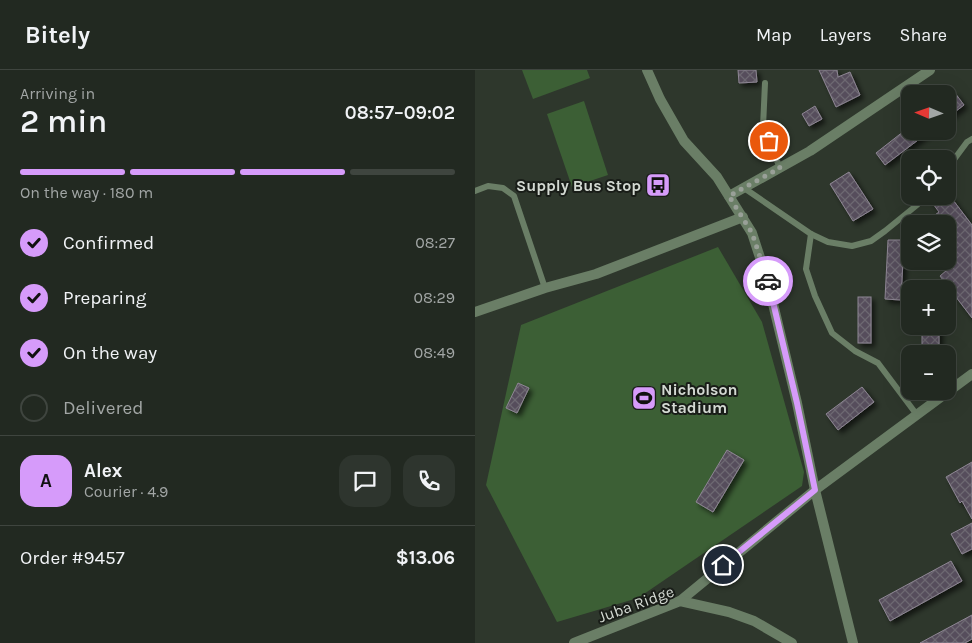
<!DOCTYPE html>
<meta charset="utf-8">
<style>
body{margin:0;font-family:Karla,sans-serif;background:#2e352e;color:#f1f3f6;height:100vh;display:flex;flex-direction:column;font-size:19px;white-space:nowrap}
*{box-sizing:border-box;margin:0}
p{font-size:16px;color:#a2a6a5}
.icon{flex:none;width:28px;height:28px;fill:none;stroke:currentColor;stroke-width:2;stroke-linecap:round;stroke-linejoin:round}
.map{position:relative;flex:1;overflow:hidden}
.details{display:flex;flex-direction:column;background:#222921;width:475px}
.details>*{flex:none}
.needle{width:32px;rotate:272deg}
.fabs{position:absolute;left:426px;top:15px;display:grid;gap:10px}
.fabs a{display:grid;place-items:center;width:55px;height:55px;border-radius:10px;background:#222921;box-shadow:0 5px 20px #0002,0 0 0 1px #3f453f;font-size:25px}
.pin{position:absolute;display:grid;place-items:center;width:42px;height:42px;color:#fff;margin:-21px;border:2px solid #fff;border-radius:50%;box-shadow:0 1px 5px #0007}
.courier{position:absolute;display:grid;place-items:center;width:50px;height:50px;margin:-25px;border:4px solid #d69bfa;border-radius:50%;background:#fff;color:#222;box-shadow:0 1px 6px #0007}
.overview em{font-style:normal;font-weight:600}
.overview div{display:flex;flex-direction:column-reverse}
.overview{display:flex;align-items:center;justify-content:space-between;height:85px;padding:0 20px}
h1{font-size:32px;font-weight:600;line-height:38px}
.bar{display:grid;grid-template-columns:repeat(4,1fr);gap:8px 5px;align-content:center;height:60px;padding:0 20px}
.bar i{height:6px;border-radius:4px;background:#3f453f}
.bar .active{background:#d69bfa}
.bar p{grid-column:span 4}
.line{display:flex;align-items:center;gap:12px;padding:0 20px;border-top:1px solid #3f453f}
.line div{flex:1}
.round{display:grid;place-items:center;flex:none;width:52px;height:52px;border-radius:15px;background:#2e352e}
ol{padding:0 20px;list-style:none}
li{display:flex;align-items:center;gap:15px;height:55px}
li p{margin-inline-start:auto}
li .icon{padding:5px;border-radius:50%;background:#d69bfa;color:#111;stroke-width:4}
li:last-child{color:#a2a6a5}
li i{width:28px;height:28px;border:2px solid #3f453f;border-radius:50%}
header{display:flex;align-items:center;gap:30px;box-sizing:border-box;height:70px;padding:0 25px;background:#222921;border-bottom:1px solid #3f453f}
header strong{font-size:24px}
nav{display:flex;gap:28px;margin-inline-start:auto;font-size:18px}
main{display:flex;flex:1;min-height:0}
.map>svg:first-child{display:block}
.garden{fill:#3c5f35}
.building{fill:url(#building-cross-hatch);stroke:#8e8694;filter:url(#shadow)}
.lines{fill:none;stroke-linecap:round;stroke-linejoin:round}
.service{stroke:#6a7e66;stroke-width:6}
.minor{stroke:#6a7e66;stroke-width:10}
.done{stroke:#99a098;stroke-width:5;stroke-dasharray:0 9}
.route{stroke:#d69bfa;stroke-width:6}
.labels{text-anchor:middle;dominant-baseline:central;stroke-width:4;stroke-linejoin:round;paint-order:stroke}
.poi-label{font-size:16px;font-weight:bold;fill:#d3d9d2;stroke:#191d18;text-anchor:end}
.street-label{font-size:16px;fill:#d3d9d2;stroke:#191d18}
</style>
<header>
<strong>Bitely</strong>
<nav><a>Map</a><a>Layers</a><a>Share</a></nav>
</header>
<main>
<section class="details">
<div class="overview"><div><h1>2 min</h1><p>Arriving in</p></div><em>08:57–09:02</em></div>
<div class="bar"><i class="active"></i><i class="active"></i><i class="active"></i><i></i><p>On the way · 180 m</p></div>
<ol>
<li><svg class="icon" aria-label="check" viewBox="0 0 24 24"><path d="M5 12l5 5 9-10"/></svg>Confirmed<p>08:27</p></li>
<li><svg class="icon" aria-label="check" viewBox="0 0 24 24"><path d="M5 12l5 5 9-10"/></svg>Preparing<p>08:29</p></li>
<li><svg class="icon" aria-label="check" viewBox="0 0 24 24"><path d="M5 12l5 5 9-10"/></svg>On the way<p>08:49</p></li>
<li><i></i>Delivered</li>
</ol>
<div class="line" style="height:90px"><b class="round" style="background:#d69bfa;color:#111">A</b><div><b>Alex</b><p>Courier · 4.9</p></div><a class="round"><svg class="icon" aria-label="chat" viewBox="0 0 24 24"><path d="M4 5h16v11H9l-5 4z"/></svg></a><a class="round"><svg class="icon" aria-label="phone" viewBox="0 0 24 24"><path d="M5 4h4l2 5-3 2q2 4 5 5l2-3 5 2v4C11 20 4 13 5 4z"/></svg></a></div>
<div class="line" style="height:65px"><div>Order #9457</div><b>$13.06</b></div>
</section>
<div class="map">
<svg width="497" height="573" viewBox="0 0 497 573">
<defs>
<pattern id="building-cross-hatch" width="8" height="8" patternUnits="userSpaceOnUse" patternTransform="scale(1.25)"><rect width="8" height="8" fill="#564e5b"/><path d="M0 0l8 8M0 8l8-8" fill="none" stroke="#6d6772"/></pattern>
<filter id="shadow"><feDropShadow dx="3.5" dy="3.5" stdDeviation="2.5" flood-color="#0009"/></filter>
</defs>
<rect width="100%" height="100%" fill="#2e372c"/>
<g class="garden">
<path d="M47 0H112L115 8 58 29Z"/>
<path d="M109 31 133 105 97 117 72 44Z"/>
<path d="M243 177 287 252 329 402 327 416 163 528 82 552 11 415 46 255Z"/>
</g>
<g class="building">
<path d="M263 0H281L282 12 264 13Z"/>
<path d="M344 0H362L363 7 375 2 385 25 361 37Z"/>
<path d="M480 23 489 35 472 48V28Z"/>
<path d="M340 36 347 49 334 56 327 44Z"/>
<path d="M429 61H455L410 95 401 83Z"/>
<path d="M374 102 398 139 378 151 355 114Z"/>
<path d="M463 126H475L497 155V248L465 206 472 200V154H448L464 142 456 131Z"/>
<path d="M413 170H429L426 230 410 229Z"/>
<rect x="383" y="227" width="13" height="46"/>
<rect x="447" y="256" width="17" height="19"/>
<path d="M43 313 54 318 42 343 31 338Z"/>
<path d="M387 317 399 332 363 360 351 344Z"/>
<path d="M252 380 269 390 238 442 221 432Z"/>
<path d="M497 392V449L487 431 485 433 471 407Z"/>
<path d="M497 453V479L487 484 476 464Z"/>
<path d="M476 491 487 511 415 551 404 530Z"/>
<path d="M497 545V569L490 573H445Z"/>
</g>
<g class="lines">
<g class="service">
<path d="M290 13 288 57 305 98"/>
<path d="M472 99 492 72 497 69"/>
<path d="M269 118 336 164 353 172 377 176 396 171 410 161 442 135 450 126"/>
<path d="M0 121 13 116 28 118 39 126 70 218"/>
<path d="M336 164 331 199 340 226 357 263 380 281 403 293 442 345"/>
</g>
<g class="minor">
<path d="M172 0 185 29 209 71 242 107 277 163 292 209 322 333 340 420 378 573"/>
<path d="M254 126 335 81 455 0"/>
<path d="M0 242 70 218 121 204 268 147"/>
<path d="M205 531 340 420 497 304"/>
<path d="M99 573 205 531 254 542 279 551 317 573"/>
</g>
</g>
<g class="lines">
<path class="done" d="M293 211 277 163 254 126 305 98 294 71"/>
<path class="route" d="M248 495 340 420 322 333 293 211"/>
</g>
<defs>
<symbol id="bus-square" viewBox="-11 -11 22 22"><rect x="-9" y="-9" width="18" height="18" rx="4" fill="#d69bfa" stroke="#191d18"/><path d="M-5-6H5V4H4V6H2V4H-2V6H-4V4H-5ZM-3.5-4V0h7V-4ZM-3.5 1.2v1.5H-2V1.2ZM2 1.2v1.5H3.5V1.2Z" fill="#111"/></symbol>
<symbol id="stadium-square" viewBox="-11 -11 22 22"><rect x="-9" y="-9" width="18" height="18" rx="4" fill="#d69bfa" stroke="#191d18"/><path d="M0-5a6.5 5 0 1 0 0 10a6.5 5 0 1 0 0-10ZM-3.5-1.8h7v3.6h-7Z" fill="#111"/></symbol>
</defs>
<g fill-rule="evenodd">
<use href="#bus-square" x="169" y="101" width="28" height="28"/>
<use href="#stadium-square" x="155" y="314" width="28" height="28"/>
</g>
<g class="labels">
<g class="poi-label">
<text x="166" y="115">Supply Bus Stop</text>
<text x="186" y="319" text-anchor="start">Nicholson<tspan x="186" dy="18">Stadium</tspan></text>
</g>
<g class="street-label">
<text transform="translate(161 534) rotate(-20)">Juba Ridge</text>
</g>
</g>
</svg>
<div class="fabs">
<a><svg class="needle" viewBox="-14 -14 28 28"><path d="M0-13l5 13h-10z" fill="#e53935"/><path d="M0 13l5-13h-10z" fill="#a2a6a5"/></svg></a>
<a><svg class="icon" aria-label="locate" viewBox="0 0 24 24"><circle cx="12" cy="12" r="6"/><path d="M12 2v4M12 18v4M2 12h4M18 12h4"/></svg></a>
<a><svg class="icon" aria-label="layers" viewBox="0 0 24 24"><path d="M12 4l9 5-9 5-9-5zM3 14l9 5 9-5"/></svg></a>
<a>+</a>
<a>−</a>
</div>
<div class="pin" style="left:294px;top:71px;background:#ea580c"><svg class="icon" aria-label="bag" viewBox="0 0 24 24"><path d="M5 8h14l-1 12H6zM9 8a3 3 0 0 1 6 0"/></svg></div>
<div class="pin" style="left:248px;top:495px;background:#1f2937"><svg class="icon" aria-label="home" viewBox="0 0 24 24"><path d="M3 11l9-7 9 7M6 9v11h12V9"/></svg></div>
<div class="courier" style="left:293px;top:211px"><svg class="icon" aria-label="car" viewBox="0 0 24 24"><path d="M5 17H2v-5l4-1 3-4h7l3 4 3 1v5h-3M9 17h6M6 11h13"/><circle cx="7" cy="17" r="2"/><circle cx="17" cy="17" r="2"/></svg></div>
</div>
</main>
